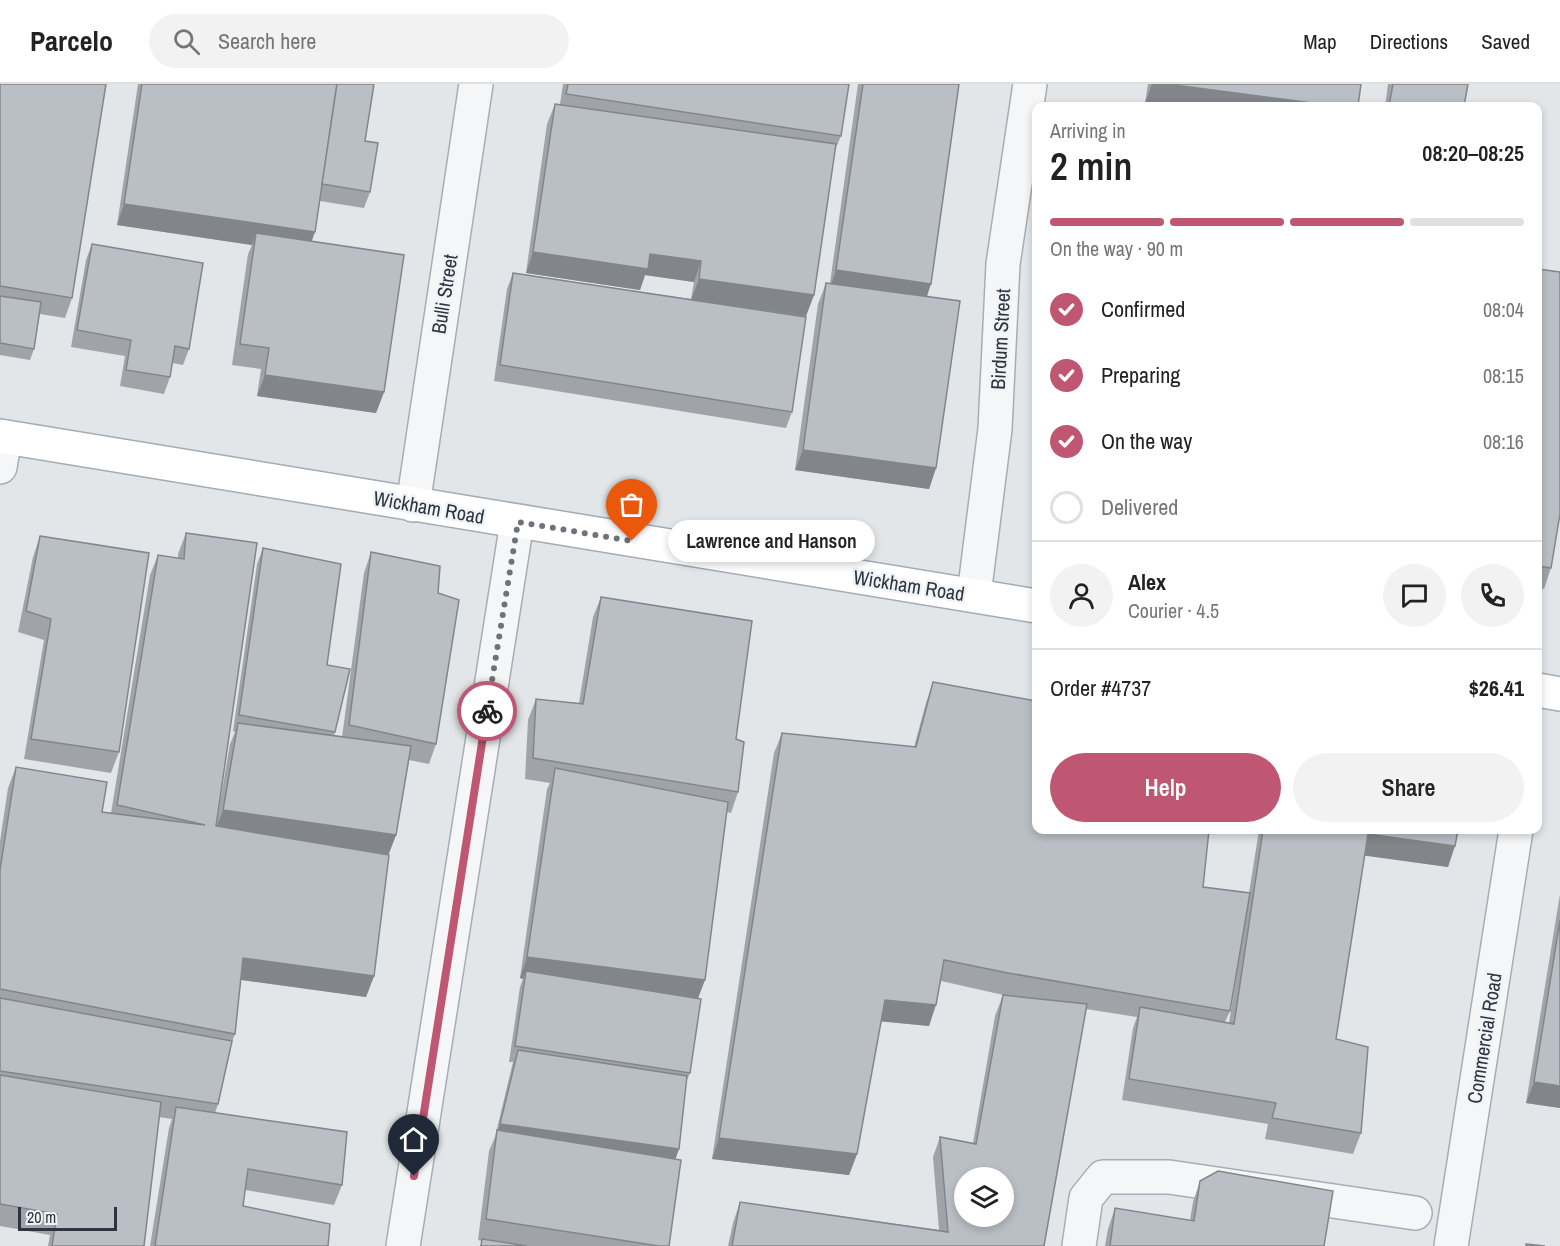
<!DOCTYPE html>
<meta charset="utf-8">
<style>
body{margin:0;font-family:"Archivo Narrow",sans-serif;background:#f2f2f2;color:#222;height:100vh;display:flex;flex-direction:column;font-size:22px;white-space:nowrap}
*{box-sizing:border-box;margin:0}
p{font-size:20px;color:#767676}
.icon{flex:none;width:33px;height:33px;fill:none;stroke:currentColor;stroke-width:2;stroke-linecap:round;stroke-linejoin:round}
.map{position:relative;flex:1;overflow:hidden}
.side{position:absolute;left:1032px;top:18px;width:510px;height:732px;display:flex;flex-direction:column;background:#fff;border-radius:12px;box-shadow:0 3px 9px #0003}
.side>*{flex:none}
.fabs{position:absolute;left:954px;top:1083px;display:grid;gap:12px}
.fabs a{display:grid;place-items:center;width:60px;height:60px;border-radius:50%;background:#fff;box-shadow:0 3px 9px #0003;font-size:30px}
.scale{position:absolute;left:18px;bottom:15px;width:99px;box-sizing:border-box;padding-left:6px;border:3px solid #2c353f;border-top:0;font-size:16px;line-height:21px;white-space:nowrap;color:#2c353f;-webkit-text-stroke:4px #f1f4f6;paint-order:stroke}
.pin{position:absolute;display:grid;place-items:center;width:51px;height:51px;color:#fff;margin:-62px -26px;border-radius:50% 50% 50% 0;rotate:-45deg;box-shadow:0 0 6px #0007}
.pin .icon{rotate:45deg}
.courier{position:absolute;display:grid;place-items:center;width:60px;height:60px;margin:-30px;border:4px solid #bf5672;border-radius:50%;background:#fff;color:#222;box-shadow:0 2px 8px #0007}
.bubble{position:absolute;height:42px;border-radius:21px;background:#fff;box-shadow:0 3px 9px #0003;font-size:20px;font-weight:600;line-height:42px;text-align:center}
.summary em{font-style:normal;font-weight:600}
.summary div{display:flex;flex-direction:column-reverse}
.summary{display:flex;align-items:center;justify-content:space-between;height:102px;padding:0 18px}
h1{font-size:39px;font-weight:600;line-height:45px}
.bar{display:grid;grid-template-columns:repeat(4,1fr);gap:9px 6px;align-content:center;height:72px;padding:0 18px}
.bar i{height:8px;border-radius:4px;background:#e0e0e0}
.bar .active{background:#bf5672}
.bar p{grid-column:span 4}
.line{display:flex;align-items:center;gap:15px;padding:0 18px;border-top:2px solid #e0e0e0}
.line div{flex:1}
.round{display:grid;place-items:center;flex:none;width:63px;height:63px;border-radius:32px;background:#f2f2f2}
ol{padding:0 18px;list-style:none}
li{display:flex;align-items:center;gap:18px;height:66px}
li p{margin-inline-start:auto}
li .icon{padding:6px;border-radius:50%;background:#bf5672;color:#fff;stroke-width:4}
li:last-child{color:#767676}
li i{width:33px;height:33px;border:3px solid #e0e0e0;border-radius:50%}
.button{display:flex;gap:12px;margin-top:auto;padding:12px 18px}
.button a{flex:1;height:69px;border-radius:36px;background:#bf5672;color:#fff;font-size:24px;font-weight:600;line-height:69px;text-align:center}
.button a+a{background:#f2f2f2;color:#222}
header{display:flex;align-items:center;gap:36px;box-sizing:border-box;height:84px;padding:0 30px;background:#fff;border-bottom:2px solid #e0e0e0}
header strong{font-size:28px}
nav{display:flex;gap:33px;margin-inline-start:auto;font-size:21px}
.search{width:420px;height:54px;background:#f2f2f2;display:flex;align-items:center;gap:15px;box-sizing:border-box;padding:0 21px;border-radius:33px;color:#767676;font-size:22px}
.map>svg:first-child{display:block}
.lines{fill:none;stroke-linecap:round;stroke-linejoin:round}
.minor-casing{stroke:#a8adb3;stroke-width:36}
.major-casing{stroke:#a3abb3;stroke-width:36}
.minor{stroke:#f4f6f8;stroke-width:33}
.major{stroke:#fff;stroke-width:33}
.wall{fill:#a0a4a9;fill-rule:evenodd}
.shaded-wall{fill:#82868a}
.building{fill:#babfc5;stroke:#82868a;stroke-width:1.5;fill-rule:evenodd}
.done{stroke:#6c737a;stroke-width:6;stroke-dasharray:0 10.8}
.route{stroke:#bf5672;stroke-width:8}
.labels{text-anchor:middle;dominant-baseline:central;stroke-width:5;stroke-linejoin:round;paint-order:stroke}
.street-label{font-size:20px;fill:#2c353f;stroke:#f1f4f6}
</style>
<header>
<strong>Parcelo</strong>
<div class="search"><svg class="icon" aria-label="search" viewBox="0 0 24 24"><circle cx="10" cy="10" r="6"/><path d="M15 15l6 6"/></svg>Search here</div>
<nav><a>Map</a><a>Directions</a><a>Saved</a></nav>
</header>
<div class="map">
<svg width="1560" height="1162" viewBox="0 0 1560 1162">
<rect width="100%" height="100%" fill="#e2e6e9"/>
<g class="lines">
<defs>
<g id="minor">
<path d="M0 383 5 353"/>
<path d="M413 421 476 0"/>
<path d="M974 511 995 345 1003 180 1030 0"/>
<path d="M403 1162 517 438"/>
<path d="M1079 1162 1086 1114 1103 1093H1169L1415 1129"/>
<path d="M1451 1162 1516 746"/>
</g>
<g id="major">
<path d="M0 352 1036 522"/>
<path d="M1538 606 1560 610"/>
</g>
</defs>
<use href="#minor" class="minor-casing"/>
<use href="#major" class="major-casing"/>
<use href="#minor" class="minor"/>
<use href="#major" class="major"/>
</g>
<g class="wall">
<path d="M0 0 72 214 65 234 40 230 34 265 30 276 0 271Z"/>
<path d="M138 0H374L365 57 370 108 364 124 320 117 312 157 384 308 376 329 257 312 261 285 232 281 248 170 252 161 117 141Z"/>
<path d="M563 0H849L841 52 835 66 814 211 806 232 792 328 786 344 494 297 507 205 513 189 691 215 694 198 645 191 640 206 526 189 547 40 555 20H560Z"/>
<path d="M858 0H959L927 213 936 384 929 405 795 386 818 220 826 199H830Z"/>
<path d="M1148 0H1361L1358 22H1172L1145 19Z"/>
<path d="M1388 0H1468L1464 22H1385Z"/>
<path d="M92 160 189 265 183 281 172 279 170 293 164 310 120 302 125 272 71 263 86 176Z"/>
<path d="M1538 185 1551 484 1544 505 1538 504Z"/>
<path d="M186 449 216 742 230 660 235 648 233 647 257 480 263 464 327 581 335 648 334 652 342 653 364 489 371 468 438 509 436 660 429 680 409 676 396 751 388 771 374 892 366 913 241 896 235 950 232 958 218 1020 215 1029 342 1101 334 1121 245 1106 243 1122 328 1162H150L169 1044 172 1035 159 1033 144 1162H48L50 1151 0 1142V757L8 704 16 683 102 728 111 729 150 491 158 471 178 474V470Z"/>
<path d="M40 452 119 668 111 689 24 675 44 556 18 548 33 473Z"/>
<path d="M601 513 736 655 738 708 731 729 727 728 698 915 690 989 686 998 679 1065 675 1075 669 1162H480L482 1157 478 1156 489 1067 495 1053 513 978H509L520 903 523 895 520 894 547 705 550 699 525 695 528 636 536 615 579 619 593 533Z"/>
<path d="M933 598 1203 803 1249 809 1259 746H1458L1448 783 1365 771 1336 955 1361 1049 1353 1070 1265 1055 1268 1040 1122 1016 1133 944 1137 933 1086 925 1044 1162H728L733 1139 740 1118 939 1146 933 1073 940 1053 973 1059 995 932 1003 911 1008 912 941 897 929 942 881 937 857 1070 849 1091 712 1075 774 669 782 649 914 663 926 619ZM1242 856 1229 939 1225 938 1230 927Z"/>
<path d="M1560 810V1024L1526 1019Z"/>
<path d="M1200 1097 1324 1162H1105L1108 1145 1115 1124 1190 1136 1193 1118Z"/>
</g>
<g class="shaded-wall">
<path d="M1152 0H1167L1335 22H1238V20L1237 22H1172L1145 19Z"/>
<path d="M124 120 315 148 307 169 256 149 252 161 117 141Z"/>
<path d="M533 168 650 170 701 177 694 198 645 191 640 206 526 189Z"/>
<path d="M836 186 931 200 924 221 829 207Z"/>
<path d="M699 195 814 211 806 232 691 216Z"/>
<path d="M265 291 384 308 376 329 257 312Z"/>
<path d="M803 366 936 384 929 405 795 386Z"/>
<path d="M223 726 396 751 388 772 215 747Z"/>
<path d="M1368 750 1455 762 1448 783 1360 771Z"/>
<path d="M527 873 705 896 697 917 526 887 523 895 520 894Z"/>
<path d="M243 874 374 892 366 913 235 895Z"/>
<path d="M885 916 936 921 929 942 877 937Z"/>
<path d="M1534 998 1560 1002V1024L1526 1019Z"/>
<path d="M500 1040 679 1065 673 1082 497 1048Z"/>
<path d="M719 1054 857 1070 849 1091 712 1075Z"/>
</g>
<g class="building">
<path d="M0 0H106L72 214 0 202Z"/>
<path d="M142 0H337L315 148 124 120Z"/>
<path d="M337 0H374L365 57 378 59 370 108 322 100Z"/>
<path d="M568 0H849L841 52 566 10Z"/>
<path d="M863 0H959L931 200 836 186Z"/>
<path d="M1167 0H1361L1358 22H1335Z"/>
<path d="M1393 0H1468L1464 22H1389Z"/>
<path d="M555 20 836 60 814 211 699 195 701 177 650 170 648 185 533 168Z"/>
<path d="M1238 20 1261 22H1238Z"/>
<path d="M256 149 404 171 384 308 265 291 269 264 240 260Z"/>
<path d="M92 160 203 179 189 265 175 262 170 293 126 286 131 256 77 246Z"/>
<path d="M1538 185 1560 188V430L1551 484 1538 482Z"/>
<path d="M513 189 806 233 792 328 500 281Z"/>
<path d="M826 199 960 217 936 384 803 366Z"/>
<path d="M0 212 41 218 34 265 0 259Z"/>
<path d="M186 449 257 459 216 742 389 771 374 892 243 874 235 950 0 905V786L16 683 107 698 102 728 205 741 117 721 158 471 184 475Z"/>
<path d="M40 452 149 469 119 668 31 655 51 535 26 527Z"/>
<path d="M263 464 341 480 327 581 350 585 335 648 239 631Z"/>
<path d="M371 468 440 482 438 509 459 516 436 660 349 641Z"/>
<path d="M601 513 752 537 736 655 744 658 738 708 533 674 536 615 583 620Z"/>
<path d="M933 598 1036 617V746H1209L1203 803 1250 809 1230 927 1008 889 944 876 936 921 885 916 857 1070 719 1054 782 649 916 663Z"/>
<path d="M238 639 411 662 396 751 223 726Z"/>
<path d="M555 684 728 718 705 896 527 873Z"/>
<path d="M1263 746H1458L1455 762 1368 750 1336 955 1368 963 1361 1049 1272 1034 1276 1019 1129 995 1140 923 1234 940Z"/>
<path d="M1560 836V1002L1534 998Z"/>
<path d="M526 887 701 915 690 989 515 962Z"/>
<path d="M1003 911 1087 920 1044 1162H732L740 1118 948 1148 940 1053 976 1060ZM964 1094H1004V1132H964Z"/>
<path d="M0 914 232 957 218 1020 0 987Z"/>
<path d="M518 966 687 992 679 1065 500 1040Z"/>
<path d="M0 991 161 1018 144 1162H52L57 1130 0 1120Z"/>
<path d="M176 1023 347 1048 342 1101 248 1085 243 1122 330 1140 328 1162H155Z"/>
<path d="M497 1046 681 1076 669 1162H659L486 1135Z"/>
<path d="M1218 1087 1333 1107 1324 1162H1110L1115 1124 1194 1137 1200 1097Z"/>
<path d="M482 1155 527 1162H481Z"/>
<path d="M1526 1160 1545 1162H1526Z"/>
</g>
<g class="lines">
<path class="done" d="M487 627 518 438 632 457"/>
<path class="route" d="M414 1092 487 627"/>
</g>
<g class="labels">
<g class="street-label">
<text transform="translate(444 210) rotate(-81)">Bulli Street</text>
<text transform="translate(1000 255) rotate(-87)">Birdum Street</text>
<text transform="translate(429 423) rotate(10)">Wickham Road</text>
<text transform="translate(909 501) rotate(9)">Wickham Road</text>
<text transform="translate(1484 954) rotate(-81)">Commercial Road</text>
</g>
</g>
</svg>
<div class="fabs">
<a><svg class="icon" aria-label="layers" viewBox="0 0 24 24"><path d="M12 4l9 5-9 5-9-5zM3 14l9 5 9-5"/></svg></a>
</div>
<div class="scale">20 m</div>
<div class="pin" style="left:632px;top:457px;background:#ea580c"><svg class="icon" aria-label="bag" viewBox="0 0 24 24"><path d="M5 8h14l-1 12H6zM9 8a3 3 0 0 1 6 0"/></svg></div>
<div class="pin" style="left:414px;top:1092px;background:#1f2937"><svg class="icon" aria-label="home" viewBox="0 0 24 24"><path d="M3 11l9-7 9 7M6 9v11h12V9"/></svg></div>
<div class="courier" style="left:487px;top:627px"><svg class="icon" aria-label="bike" viewBox="0 0 24 24"><circle cx="6" cy="16" r="4"/><circle cx="18" cy="16" r="4"/><path d="M6 16l4-8h5l3 8M10 8l3 8H6M13 5h3"/></svg></div>
<div class="bubble" style="left:668px;top:436px;width:207px">Lawrence and Hanson</div>
<section class="side">
<div class="summary"><div><h1>2 min</h1><p>Arriving in</p></div><em>08:20–08:25</em></div>
<div class="bar"><i class="active"></i><i class="active"></i><i class="active"></i><i></i><p>On the way · 90 m</p></div>
<ol>
<li><svg class="icon" aria-label="check" viewBox="0 0 24 24"><path d="M5 12l5 5 9-10"/></svg>Confirmed<p>08:04</p></li>
<li><svg class="icon" aria-label="check" viewBox="0 0 24 24"><path d="M5 12l5 5 9-10"/></svg>Preparing<p>08:15</p></li>
<li><svg class="icon" aria-label="check" viewBox="0 0 24 24"><path d="M5 12l5 5 9-10"/></svg>On the way<p>08:16</p></li>
<li><i></i>Delivered</li>
</ol>
<div class="line" style="height:108px"><a class="round"><svg class="icon" aria-label="person" viewBox="0 0 24 24"><circle cx="12" cy="8" r="4"/><path d="M4 21q1-7 8-7t8 7"/></svg></a><div><b>Alex</b><p>Courier · 4.5</p></div><a class="round"><svg class="icon" aria-label="chat" viewBox="0 0 24 24"><path d="M4 5h16v11H9l-5 4z"/></svg></a><a class="round"><svg class="icon" aria-label="phone" viewBox="0 0 24 24"><path d="M5 4h4l2 5-3 2q2 4 5 5l2-3 5 2v4C11 20 4 13 5 4z"/></svg></a></div>
<div class="line" style="height:78px"><div>Order #4737</div><b>$26.41</b></div>
<div class="button"><a>Help</a><a>Share</a></div>
</section>
</div>
